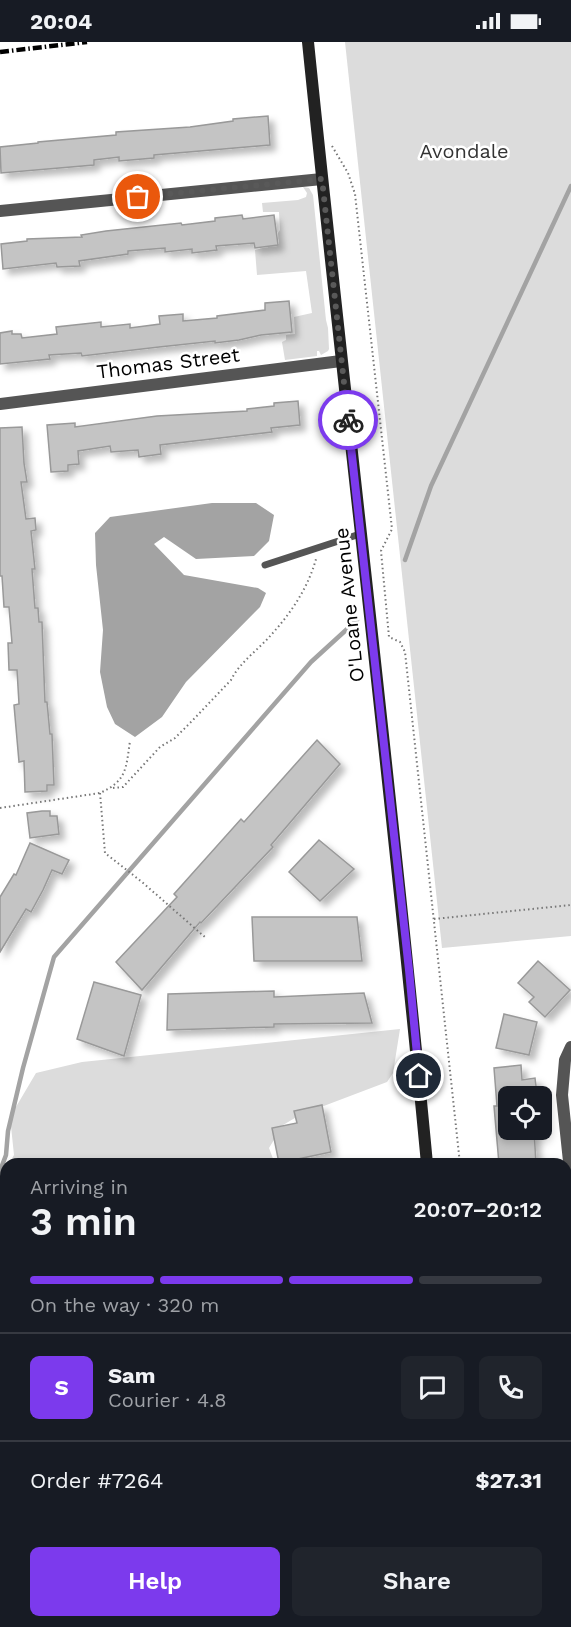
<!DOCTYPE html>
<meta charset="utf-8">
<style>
body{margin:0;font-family:"Work Sans",sans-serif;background:#20242c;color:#f1f3f6;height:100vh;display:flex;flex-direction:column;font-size:22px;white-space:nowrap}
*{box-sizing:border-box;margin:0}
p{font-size:20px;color:#9ea1a6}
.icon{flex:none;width:33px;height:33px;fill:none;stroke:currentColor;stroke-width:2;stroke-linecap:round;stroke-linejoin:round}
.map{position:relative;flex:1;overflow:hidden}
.sheet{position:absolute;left:0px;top:1116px;width:572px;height:470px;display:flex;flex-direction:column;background:#171b24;border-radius:18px 18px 0 0;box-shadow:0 3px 9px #0003}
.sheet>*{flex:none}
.buttons{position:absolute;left:498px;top:1044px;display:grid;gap:12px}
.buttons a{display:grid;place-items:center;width:54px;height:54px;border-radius:9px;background:#171b24;box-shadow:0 3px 9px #0003;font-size:30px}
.pin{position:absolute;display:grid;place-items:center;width:51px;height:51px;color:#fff;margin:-26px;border:3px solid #fff;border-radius:50%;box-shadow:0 2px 6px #0007}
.courier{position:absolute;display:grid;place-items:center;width:60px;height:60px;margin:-30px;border:4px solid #7c3aed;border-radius:50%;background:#fff;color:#222;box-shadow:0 2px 8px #0007}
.summary em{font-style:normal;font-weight:600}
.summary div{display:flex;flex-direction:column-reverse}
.summary{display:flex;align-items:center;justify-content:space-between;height:102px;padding:0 30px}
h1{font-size:39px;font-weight:600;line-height:45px}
.bar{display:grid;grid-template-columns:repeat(4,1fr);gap:9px 6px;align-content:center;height:72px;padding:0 30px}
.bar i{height:8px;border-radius:4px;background:#363941}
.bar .current{background:#7c3aed}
.bar p{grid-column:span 4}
.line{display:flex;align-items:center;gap:15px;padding:0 30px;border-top:2px solid #363941}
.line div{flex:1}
.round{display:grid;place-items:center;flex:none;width:63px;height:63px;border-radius:9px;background:#20242c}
.primary-button{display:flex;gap:12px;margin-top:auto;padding:12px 30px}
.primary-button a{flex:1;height:69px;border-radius:9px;background:#7c3aed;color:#fff;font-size:24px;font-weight:600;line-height:69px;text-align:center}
.primary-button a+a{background:#20242c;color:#f1f3f6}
.status{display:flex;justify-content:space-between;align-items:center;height:42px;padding:0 30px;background:#171b24;direction:ltr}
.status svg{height:16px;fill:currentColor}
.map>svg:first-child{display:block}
.green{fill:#dcdcdc}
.water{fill:#a3a3a3}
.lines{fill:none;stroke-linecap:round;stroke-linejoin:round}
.stream{stroke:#a3a3a3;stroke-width:4.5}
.building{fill:#c4c4c4;stroke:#999;stroke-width:1.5;filter:url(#shadow)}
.path{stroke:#777;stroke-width:2;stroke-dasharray:1.5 3;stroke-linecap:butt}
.lane{stroke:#555;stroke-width:7}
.street{stroke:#555;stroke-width:12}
.secondary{stroke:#222;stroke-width:12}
.rail{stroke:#000;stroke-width:4.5;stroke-dasharray:9 3 1.5 3;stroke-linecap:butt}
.done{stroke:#595959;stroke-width:6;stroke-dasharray:0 10.8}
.route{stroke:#7c3aed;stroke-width:8}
.labels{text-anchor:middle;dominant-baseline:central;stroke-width:5;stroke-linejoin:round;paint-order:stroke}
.park-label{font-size:20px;fill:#333;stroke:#fff}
.street-label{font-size:20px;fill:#000;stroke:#fff}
</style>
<div class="status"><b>20:04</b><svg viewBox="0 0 49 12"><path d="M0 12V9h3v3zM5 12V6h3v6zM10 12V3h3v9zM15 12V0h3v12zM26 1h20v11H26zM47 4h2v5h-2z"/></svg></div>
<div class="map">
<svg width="571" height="1585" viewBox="0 0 571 1585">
<defs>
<filter id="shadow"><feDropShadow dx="5.5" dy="5.5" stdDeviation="3" flood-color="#0004"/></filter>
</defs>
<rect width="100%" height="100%" fill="#fff"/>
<g class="green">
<path d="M345 0H571V894L442 906Z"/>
<path d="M303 145 309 146 313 153 326 278 328 286 329 307 328 309 321 313 319 309H317V314L285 318 282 300 286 298V293L295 292 294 275 312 271 306 229 257 233 255 208 279 202 278 191 280 188 279 170H263L262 161 298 158 306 155 307 151Z"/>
<path d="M400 987 393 1031 387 1040 300 1073 283 1083 269 1106 275 1122H9L14 1113 10 1075 36 1031 82 1020Z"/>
<path d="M6 1126V1305L0 1301V1135Z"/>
</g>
<path class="water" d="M212 461H256L274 473 269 499 254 514 196 517 164 495 154 502 184 533 258 546 266 551 260 565 186 640 162 675 135 695 115 682 107 665 100 630 103 588 96 523 95 491 110 475Z"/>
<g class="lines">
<g class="stream">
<path d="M405 518 431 444 571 144"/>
<path d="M6 1145 0 1129 6 1113 8 1089 23 1026 54 915 311 620 357 578"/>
<path d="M0 1447 6 1432"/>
</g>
</g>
<g class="building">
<path d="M268 74 270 103 154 113V116L119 119V115L94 118V123L1 131 0 105 38 101V100L116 93V90L190 85 233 79V77Z"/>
<path d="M242 173 243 177 274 173 278 203 255 206 254 201 216 204 217 208 192 211V207L165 210V206L128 209V212L79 219 80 224 57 225 56 221 3 227 1 202 27 199V197L82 195 81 193 106 189 181 181 182 183 215 179V176Z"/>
<path d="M289 259 292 290 261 293 239 298 215 301V299L159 305 82 314 81 311 49 313 50 317 0 322V291L12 289V292H21L22 296 57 292 56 285 101 280V285L130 282V286L160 282 159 274 183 272V279L217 276V274L265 268V261Z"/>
<path d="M298 359 300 383 271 386 272 390 160 403 161 412 139 415 138 408 111 410 110 404 78 409 79 422 68 423V429L51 430 47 383 75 381V385L157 374 247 369V367L274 364V361Z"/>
<path d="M22 385 24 421 27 440H21L26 477 35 476 36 488 31 489 35 527H32L35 566H38L39 580H42L45 660H47L50 692H52L54 743H47V749L25 750 24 719 19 720 14 663 19 662 17 628H9L8 601H12L9 565H4L2 534H0V386Z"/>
<path d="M317 698 340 722 271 803 273 805 201 881 200 880 142 948 116 920 177 855 174 852 241 777 244 780Z"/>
<path d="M42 769H50V774H57L59 792 30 796 27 771Z"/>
<path d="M319 798 354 827 320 859 289 830Z"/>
<path d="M30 801 69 818 62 832 52 828 43 848 31 870 26 867 0 910V855L14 832 16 833Z"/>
<path d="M252 875H357L362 919H254Z"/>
<path d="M538 919 570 948 545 975 529 960 534 955 518 941Z"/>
<path d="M94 940 141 953 124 1014 77 997Z"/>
<path d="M274 949V955L364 951 372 981 274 982V985L167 988 168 952Z"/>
<path d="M504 972 537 980 529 1013 496 1006Z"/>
<path d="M521 1023 522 1038 535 1036 537 1052 508 1054V1088H534L536 1122H499L494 1064H497L494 1026Z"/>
<path d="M322 1063 331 1110 279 1121 272 1086 297 1081 294 1069Z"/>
</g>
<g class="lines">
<g class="path">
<path d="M332 104 348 131 355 152 392 487 381 509 389 595 400 600 405 610 460 1122"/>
<path d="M113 746 123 745 160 705 175 696 192 679 231 638C240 620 258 608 271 593 291 571 308 546 316 517"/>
<path d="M100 751 105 811 142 840 206 896"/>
<path d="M0 766 100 751C127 739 126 726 130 699"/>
<path d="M434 877 571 863"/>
<path d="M509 1580 510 1585"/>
</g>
<path class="lane" d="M265 523 360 492"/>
<g class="street">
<path d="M0 169 322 137"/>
<path d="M0 362 341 319"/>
<path d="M571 1005 565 1018 562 1053 571 1138"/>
<path d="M566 1267H571"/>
</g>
<g class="secondary">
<path d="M308 0C346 374 392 748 427 1122"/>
<path d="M475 1580 476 1585"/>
</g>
<path class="rail" d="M0 10 87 0"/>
</g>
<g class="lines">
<path class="done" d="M138 155 322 137 348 378"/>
<path class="route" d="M348 378 409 928 419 1034"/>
</g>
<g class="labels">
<g class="park-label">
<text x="464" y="109">Avondale</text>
</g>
<g class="street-label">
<text transform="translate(168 321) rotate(-7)">Thomas Street</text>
<text transform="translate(349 563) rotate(-96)">O'Loane Avenue</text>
</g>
</g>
</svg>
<div class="buttons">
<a><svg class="icon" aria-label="locate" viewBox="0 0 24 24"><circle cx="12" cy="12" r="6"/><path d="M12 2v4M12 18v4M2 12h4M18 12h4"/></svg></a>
</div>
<div class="pin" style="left:138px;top:155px;background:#ea580c"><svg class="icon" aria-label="bag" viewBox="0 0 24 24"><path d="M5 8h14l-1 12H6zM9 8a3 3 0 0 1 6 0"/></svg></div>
<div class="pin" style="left:419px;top:1034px;background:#1f2937"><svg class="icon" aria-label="home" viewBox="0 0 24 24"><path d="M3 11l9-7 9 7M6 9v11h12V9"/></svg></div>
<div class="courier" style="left:348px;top:378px"><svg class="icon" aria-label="bike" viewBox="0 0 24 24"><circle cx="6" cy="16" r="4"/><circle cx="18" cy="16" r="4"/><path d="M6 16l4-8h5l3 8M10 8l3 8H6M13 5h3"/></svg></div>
<section class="sheet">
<div class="summary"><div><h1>3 min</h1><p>Arriving in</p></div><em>20:07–20:12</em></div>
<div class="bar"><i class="current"></i><i class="current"></i><i class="current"></i><i></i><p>On the way · 320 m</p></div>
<div class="line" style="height:108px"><b class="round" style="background:#7c3aed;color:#fff">S</b><div><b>Sam</b><p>Courier · 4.8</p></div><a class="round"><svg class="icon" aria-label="chat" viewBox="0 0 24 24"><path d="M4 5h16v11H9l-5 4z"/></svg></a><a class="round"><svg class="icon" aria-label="phone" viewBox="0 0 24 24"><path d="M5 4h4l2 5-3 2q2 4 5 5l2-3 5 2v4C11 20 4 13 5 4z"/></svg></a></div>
<div class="line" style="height:78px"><div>Order #7264</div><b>$27.31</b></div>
<div class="primary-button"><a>Help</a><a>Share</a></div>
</section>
</div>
